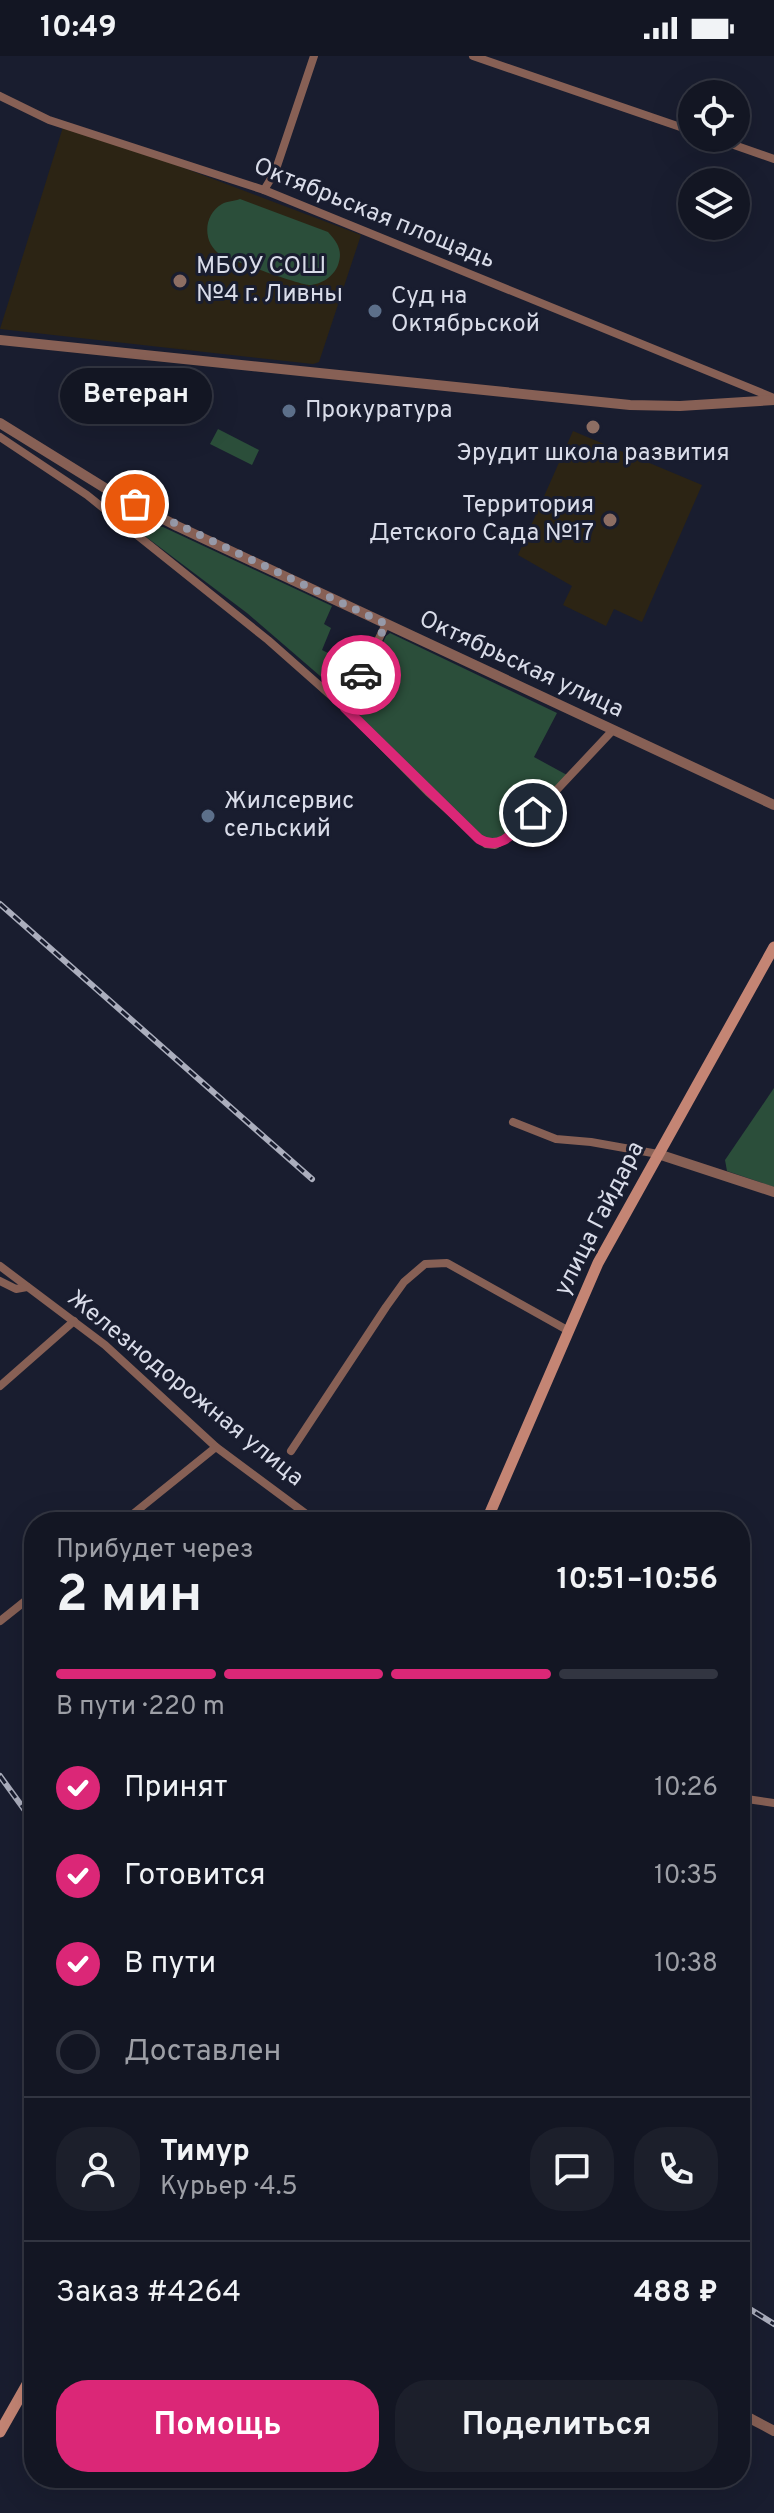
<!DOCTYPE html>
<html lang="ru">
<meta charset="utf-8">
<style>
body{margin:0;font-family:Overpass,sans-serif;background:#1c1f2b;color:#f1f3f6;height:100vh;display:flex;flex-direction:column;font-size:30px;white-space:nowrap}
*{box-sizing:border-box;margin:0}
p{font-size:26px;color:#9d9fa6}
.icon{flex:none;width:44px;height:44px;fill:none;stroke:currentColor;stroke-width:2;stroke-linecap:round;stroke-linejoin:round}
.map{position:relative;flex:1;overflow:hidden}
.drawer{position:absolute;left:24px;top:1456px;width:726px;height:976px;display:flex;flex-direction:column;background:#131623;border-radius:32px;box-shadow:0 8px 32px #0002,0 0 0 2px #323541}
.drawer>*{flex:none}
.tools{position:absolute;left:678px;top:24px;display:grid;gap:16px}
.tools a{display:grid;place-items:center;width:72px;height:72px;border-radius:50%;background:#131623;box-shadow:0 8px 32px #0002,0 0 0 2px #323541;font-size:40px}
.pin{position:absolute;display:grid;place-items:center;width:68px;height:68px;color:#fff;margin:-34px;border:4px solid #fff;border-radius:50%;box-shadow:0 2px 8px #0007}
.courier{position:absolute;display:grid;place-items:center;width:80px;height:80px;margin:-40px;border:6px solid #db2777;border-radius:50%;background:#fff;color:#222;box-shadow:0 2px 10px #0007}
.bubble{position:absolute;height:56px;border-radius:28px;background:#131623;box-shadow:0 8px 32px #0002,0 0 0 2px #323541;font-size:26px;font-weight:700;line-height:56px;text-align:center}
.headline em{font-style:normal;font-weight:700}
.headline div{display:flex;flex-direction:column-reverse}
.headline{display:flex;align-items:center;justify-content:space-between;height:136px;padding:0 32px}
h1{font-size:52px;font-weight:700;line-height:60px}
.bar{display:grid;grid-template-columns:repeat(4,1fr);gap:12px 8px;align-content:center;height:96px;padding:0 32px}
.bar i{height:10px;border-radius:6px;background:#323541}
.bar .active{background:#db2777}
.bar p{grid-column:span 4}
.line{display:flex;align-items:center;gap:20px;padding:0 32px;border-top:2px solid #323541}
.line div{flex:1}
.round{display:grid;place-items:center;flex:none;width:84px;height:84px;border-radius:32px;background:#1c1f2b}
ol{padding:0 32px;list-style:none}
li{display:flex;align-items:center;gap:24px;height:88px}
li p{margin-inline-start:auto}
li .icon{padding:8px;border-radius:50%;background:#db2777;color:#fff;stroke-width:4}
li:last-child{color:#9d9fa6}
li i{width:44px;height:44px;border:4px solid #323541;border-radius:50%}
.primary-button{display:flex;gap:16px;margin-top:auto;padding:16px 32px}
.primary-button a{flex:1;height:92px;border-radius:32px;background:#db2777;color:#fff;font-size:32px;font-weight:700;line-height:92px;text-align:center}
.primary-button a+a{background:#1c1f2b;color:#f1f3f6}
.status{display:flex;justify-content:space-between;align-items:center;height:56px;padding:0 40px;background:#131623;direction:ltr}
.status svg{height:22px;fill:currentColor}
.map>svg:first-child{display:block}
.education{fill:#2c2414}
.green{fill:#2b4e3a}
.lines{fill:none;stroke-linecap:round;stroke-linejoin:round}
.minor{stroke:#876055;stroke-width:8}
.tertiary{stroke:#876055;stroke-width:10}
.secondary{stroke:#c48574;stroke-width:11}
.rail-casing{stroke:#abaebd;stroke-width:6}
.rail{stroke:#191d2f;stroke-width:3;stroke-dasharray:9;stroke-linecap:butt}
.done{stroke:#9699a8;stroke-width:8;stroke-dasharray:0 14.4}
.route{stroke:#db2777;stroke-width:10}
.education-dot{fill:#8d6e63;stroke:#191d2f;stroke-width:3}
.service-dot{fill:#5c6f8a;stroke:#191d2f;stroke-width:3}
.labels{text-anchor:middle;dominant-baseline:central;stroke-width:6;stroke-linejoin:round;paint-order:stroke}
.street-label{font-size:24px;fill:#d9dce9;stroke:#191d2f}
.poi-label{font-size:24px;fill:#d9dce9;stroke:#191d2f;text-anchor:start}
</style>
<div class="status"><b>10:49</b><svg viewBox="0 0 49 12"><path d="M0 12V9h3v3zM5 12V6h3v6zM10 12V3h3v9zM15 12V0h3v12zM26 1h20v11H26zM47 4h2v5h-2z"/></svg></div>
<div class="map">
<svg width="774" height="2457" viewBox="0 0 774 2457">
<rect width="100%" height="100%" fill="#191d2f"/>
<g class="education">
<path d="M63 71 134 93 361 179 319 306 313 308 0 273Z"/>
<path d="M573 375 702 429 642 566 614 553 606 570 563 549 572 530 518 499Z"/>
</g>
<g class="green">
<path d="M240 143 328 176C338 187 343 195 338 209 334 220 321 229 309 229 300 229 231 204 221 199 202 187 203 159 222 148 227 145 235 145 240 143Z"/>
<path d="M218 373 259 394 252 409 210 388Z"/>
<path d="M133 471H163L332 550 324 568 331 572 322 594 350 608 361 586 371 591 348 636 341 638 247 557Z"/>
<path d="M390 577 557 657 534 701 567 719 502 783H485L363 664 357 655 356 645 386 580Z"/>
<path d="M774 1032V1131L727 1115 725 1104Z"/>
</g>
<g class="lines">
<g class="minor">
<path d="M473 0 692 75"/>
<path d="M0 40 49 64 264 134 774 342"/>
<path d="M714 82 774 103"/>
<path d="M264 134 275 116 314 0"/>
<path d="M0 381 87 439 268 584 345 652 428 736 486 788 495 789 506 783 551 740 613 674"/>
<path d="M345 652 386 568"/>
<path d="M513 1066 556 1083 591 1086 658 1098"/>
<path d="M0 1210 105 1289 216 1391 317 1466"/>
<path d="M0 1225 16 1233 27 1231"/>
<path d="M0 1330 74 1265"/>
<path d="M291 1395 386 1251 404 1226 425 1208 447 1207 569 1275"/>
<path d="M123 1466 216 1391"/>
<path d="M0 1565 34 1538"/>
<path d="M740 1742 774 1747"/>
<path d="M740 1808 747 1827 740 1848"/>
</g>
<g class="tertiary">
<path d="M0 284 630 349 680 350 774 344"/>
<path d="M0 367 113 437 177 470 774 749"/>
<path d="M658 1098 774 1136"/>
<path d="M740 2357 774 2375"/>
</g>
<g class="secondary">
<path d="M486 1466 598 1207 774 891"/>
<path d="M0 2376 34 2316"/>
</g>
<defs>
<g id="rail">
<path d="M0 848 312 1123"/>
<path d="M0 1720 34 1767"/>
<path d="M740 2247 774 2268"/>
</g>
</defs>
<use href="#rail" class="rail-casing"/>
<use href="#rail" class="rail"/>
</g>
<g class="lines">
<path class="done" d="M135 448 386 568 361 619"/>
<path class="route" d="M361 619 345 652 479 783C502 797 517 772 533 757"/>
</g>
<g class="education-dot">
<circle cx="180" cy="225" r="8"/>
<circle cx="593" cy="371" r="8"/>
<circle cx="610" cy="464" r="8"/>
</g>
<g class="service-dot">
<circle cx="375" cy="255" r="8"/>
<circle cx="289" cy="355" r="8"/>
<circle cx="208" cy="760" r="8"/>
</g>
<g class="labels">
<g class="street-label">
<text transform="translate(374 158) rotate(22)">Октябрьская площадь</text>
<text transform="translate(521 609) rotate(25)">Октябрьская улица</text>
<text transform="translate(600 1163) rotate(-63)">улица Гайдара</text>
<text transform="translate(185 1333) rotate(39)">Железнодорожная улица</text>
</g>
<g class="poi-label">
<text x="196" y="211">МБОУ СОШ<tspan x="196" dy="28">№4 г. Ливны</tspan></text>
<text x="391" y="241">Суд на<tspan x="391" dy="28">Октябрьской</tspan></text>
<text x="305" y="355">Прокуратура</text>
<text x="593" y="398" text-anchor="middle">Эрудит школа развития</text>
<text x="594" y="450" text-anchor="end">Территория<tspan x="594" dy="28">Детского Сада №17</tspan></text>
<text x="224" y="746">Жилсервис<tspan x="224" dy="28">сельский</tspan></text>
</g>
</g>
</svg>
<div class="tools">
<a><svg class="icon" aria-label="locate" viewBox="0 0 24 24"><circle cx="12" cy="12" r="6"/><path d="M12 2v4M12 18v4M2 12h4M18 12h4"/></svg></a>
<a><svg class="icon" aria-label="layers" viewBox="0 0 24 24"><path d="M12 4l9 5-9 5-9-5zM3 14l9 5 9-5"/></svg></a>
</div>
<div class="pin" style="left:135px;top:448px;background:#ea580c"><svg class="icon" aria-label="bag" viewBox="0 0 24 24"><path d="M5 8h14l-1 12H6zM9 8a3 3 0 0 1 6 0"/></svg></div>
<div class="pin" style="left:533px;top:757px;background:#1f2937"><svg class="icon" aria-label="home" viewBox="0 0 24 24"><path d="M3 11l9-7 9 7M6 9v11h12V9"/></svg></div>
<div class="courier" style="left:361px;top:619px"><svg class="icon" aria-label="car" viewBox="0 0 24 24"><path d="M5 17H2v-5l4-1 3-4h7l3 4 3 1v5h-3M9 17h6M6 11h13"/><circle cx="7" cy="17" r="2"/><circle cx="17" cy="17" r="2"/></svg></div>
<div class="bubble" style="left:60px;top:312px;width:152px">Ветеран</div>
<section class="drawer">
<div class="headline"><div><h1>2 мин</h1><p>Прибудет через</p></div><em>10:51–10:56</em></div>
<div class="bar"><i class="active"></i><i class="active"></i><i class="active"></i><i></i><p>В пути · 220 m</p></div>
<ol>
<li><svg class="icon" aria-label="check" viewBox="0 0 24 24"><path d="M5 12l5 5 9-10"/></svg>Принят<p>10:26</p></li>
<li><svg class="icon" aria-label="check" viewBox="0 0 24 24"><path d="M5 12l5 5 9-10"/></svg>Готовится<p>10:35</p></li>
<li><svg class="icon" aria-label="check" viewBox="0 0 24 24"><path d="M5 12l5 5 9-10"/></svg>В пути<p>10:38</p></li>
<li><i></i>Доставлен</li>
</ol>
<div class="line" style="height:144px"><a class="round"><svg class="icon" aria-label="person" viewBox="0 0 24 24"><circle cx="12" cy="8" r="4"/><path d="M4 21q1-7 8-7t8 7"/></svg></a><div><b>Тимур</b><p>Курьер · 4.5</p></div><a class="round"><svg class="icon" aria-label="chat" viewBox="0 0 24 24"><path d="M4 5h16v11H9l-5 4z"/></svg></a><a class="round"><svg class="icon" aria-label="phone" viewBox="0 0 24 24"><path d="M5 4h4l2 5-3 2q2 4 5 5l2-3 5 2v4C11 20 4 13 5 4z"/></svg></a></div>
<div class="line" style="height:104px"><div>Заказ #4264</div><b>488 ₽</b></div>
<div class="primary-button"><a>Помощь</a><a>Поделиться</a></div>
</section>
</div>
